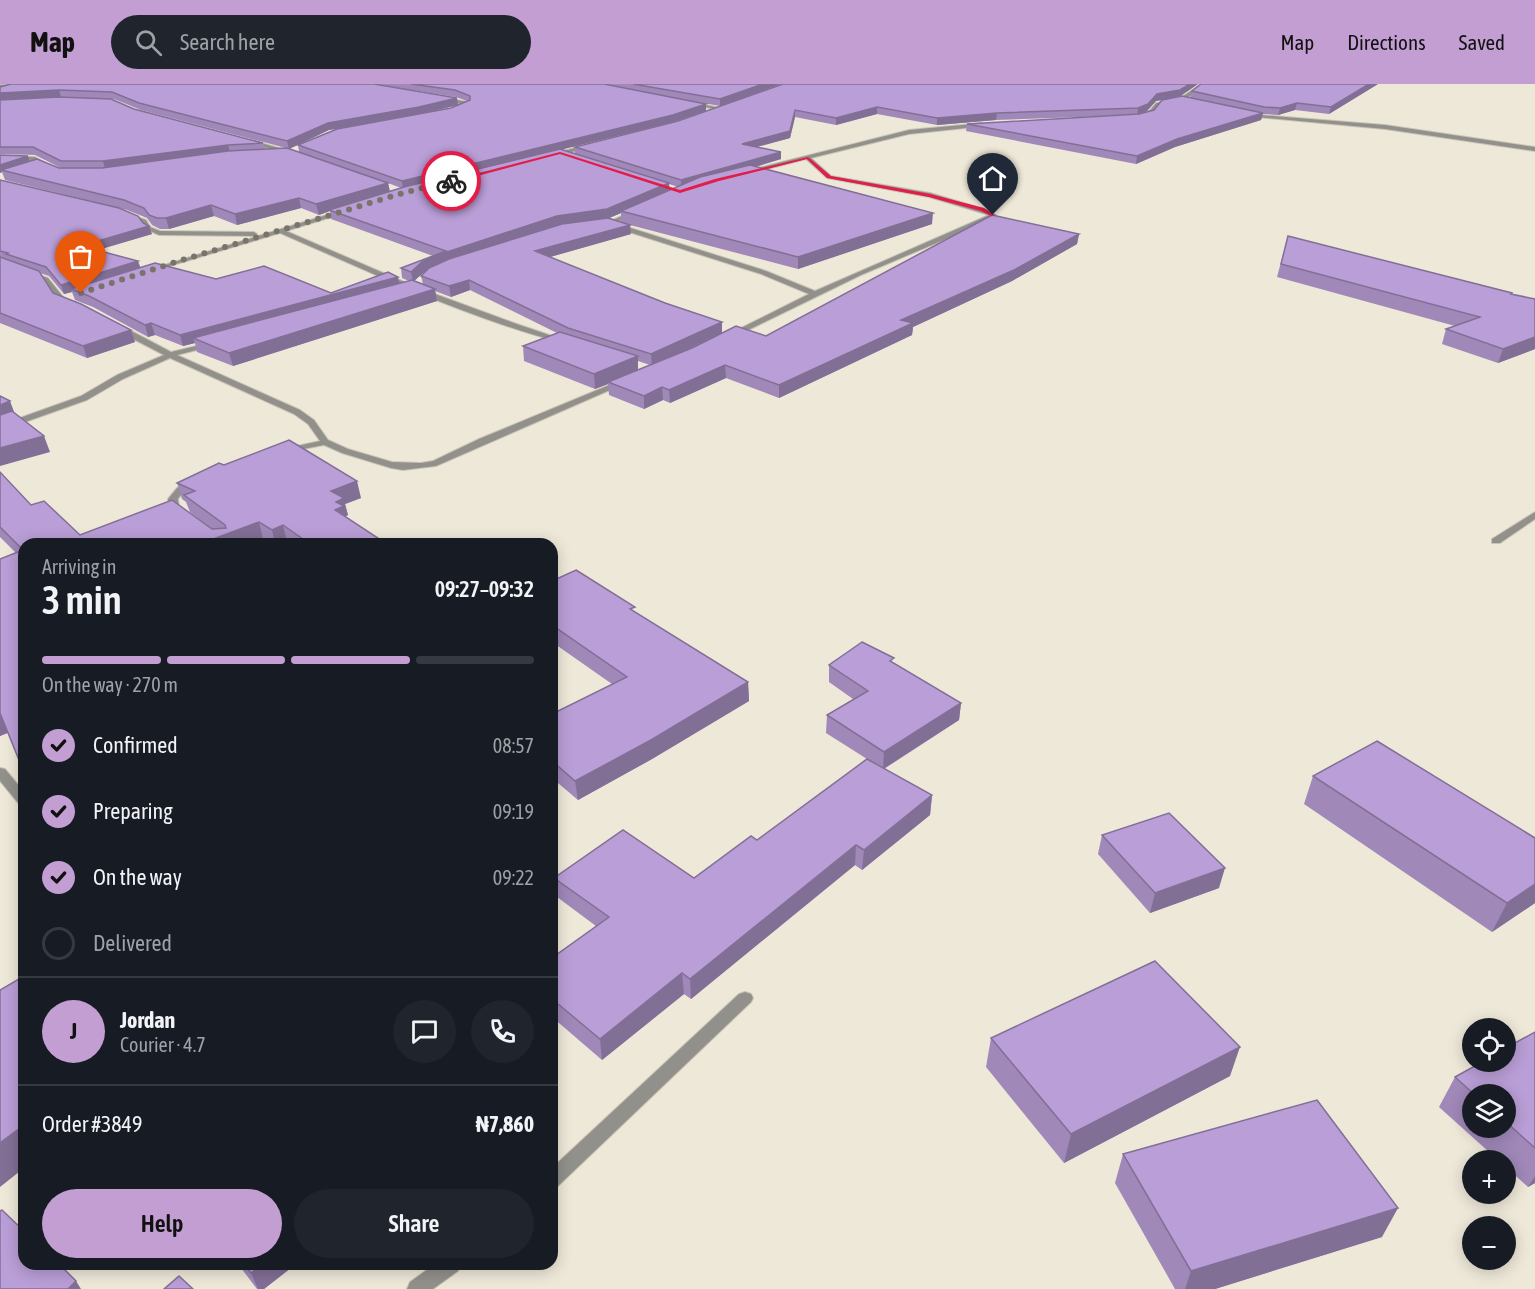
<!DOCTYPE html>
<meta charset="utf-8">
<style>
body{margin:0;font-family:"Asap Condensed",sans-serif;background:#20242c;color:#f1f3f6;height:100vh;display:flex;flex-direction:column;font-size:22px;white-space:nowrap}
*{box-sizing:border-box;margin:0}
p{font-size:20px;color:#9ea1a6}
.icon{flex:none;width:33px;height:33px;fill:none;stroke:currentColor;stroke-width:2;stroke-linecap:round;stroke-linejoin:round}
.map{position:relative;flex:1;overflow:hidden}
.drawer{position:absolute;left:18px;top:454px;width:540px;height:732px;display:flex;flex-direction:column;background:#171b24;border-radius:18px;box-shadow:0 3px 15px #0003}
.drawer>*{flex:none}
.controls{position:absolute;left:1462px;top:934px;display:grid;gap:12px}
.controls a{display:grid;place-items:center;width:54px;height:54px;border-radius:50%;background:#171b24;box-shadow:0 3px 15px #0003;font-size:30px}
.pin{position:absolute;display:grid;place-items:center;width:51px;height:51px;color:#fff;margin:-62px -26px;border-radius:50% 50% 50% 0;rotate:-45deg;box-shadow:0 0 6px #0007}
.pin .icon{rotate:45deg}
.courier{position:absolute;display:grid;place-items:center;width:60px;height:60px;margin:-30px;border:4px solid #e11d48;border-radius:50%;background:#fff;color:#222;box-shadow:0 2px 8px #0007}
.headline em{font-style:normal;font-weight:600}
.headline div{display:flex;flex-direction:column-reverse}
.headline{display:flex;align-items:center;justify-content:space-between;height:102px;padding:0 24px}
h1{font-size:39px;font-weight:600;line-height:45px}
.bar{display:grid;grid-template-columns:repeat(4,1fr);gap:9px 6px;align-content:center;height:72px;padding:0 24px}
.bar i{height:8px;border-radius:4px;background:#363941}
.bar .current{background:#c29ed2}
.bar p{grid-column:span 4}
.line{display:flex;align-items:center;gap:15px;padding:0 24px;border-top:2px solid #363941}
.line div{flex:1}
.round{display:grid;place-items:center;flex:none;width:63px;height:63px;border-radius:32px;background:#20242c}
ol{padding:0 24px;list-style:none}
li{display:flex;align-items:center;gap:18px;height:66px}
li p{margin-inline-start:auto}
li .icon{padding:6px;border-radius:50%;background:#c29ed2;color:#111;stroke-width:4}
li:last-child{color:#9ea1a6}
li i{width:33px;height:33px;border:3px solid #363941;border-radius:50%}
.primary-button{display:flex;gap:12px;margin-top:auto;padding:12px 24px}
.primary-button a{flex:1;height:69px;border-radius:36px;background:#c29ed2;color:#111;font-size:24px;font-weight:600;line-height:69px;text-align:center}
.primary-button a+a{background:#20242c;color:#f1f3f6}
header{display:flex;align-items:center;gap:36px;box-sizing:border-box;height:84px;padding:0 30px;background:#c29ed2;color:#111}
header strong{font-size:28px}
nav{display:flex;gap:33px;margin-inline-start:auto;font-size:21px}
.search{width:420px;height:54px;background:#20242c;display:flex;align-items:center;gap:15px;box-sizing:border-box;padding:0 21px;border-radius:33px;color:#9ea1a6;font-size:22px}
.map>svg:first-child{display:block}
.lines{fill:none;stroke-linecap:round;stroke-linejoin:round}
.minor-casing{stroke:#cac4b7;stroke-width:2}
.minor{fill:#92908a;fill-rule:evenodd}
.wall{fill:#a088b9;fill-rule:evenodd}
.shaded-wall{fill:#826f96}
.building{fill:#ba9ed7;stroke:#826f96;stroke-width:1.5}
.route{fill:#e11d48}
.done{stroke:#78746b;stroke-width:6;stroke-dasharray:0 10.8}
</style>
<header>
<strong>Map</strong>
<div class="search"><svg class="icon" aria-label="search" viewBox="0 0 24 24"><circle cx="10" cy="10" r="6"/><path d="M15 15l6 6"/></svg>Search here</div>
<nav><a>Map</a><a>Directions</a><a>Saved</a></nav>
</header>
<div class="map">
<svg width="1535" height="1205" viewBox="0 0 1535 1205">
<rect width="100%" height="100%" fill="#eee8d9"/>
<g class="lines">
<defs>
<g id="minor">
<path d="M13 0V1L0 3V1Z"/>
<path d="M1201 0H1206L1183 17H1179V15Z"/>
<path d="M441 13 468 18 470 21 455 28V26L465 21 441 15Z"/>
<path d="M1175 16 1177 18 1160 21 1152 31 1141 34 1139 33 1148 29 1156 19Z"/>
<path d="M690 18 721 24 723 25 721 26 688 20Z"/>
<path d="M1248 30 1385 41 1535 63V67L1385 45 1246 32Z"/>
<path d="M983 39 985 42 909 50 811 74 831 92 930 109 984 125 996 131 991 136 861 191 734 253 727 251 809 210 761 190 632 149 606 139 633 127H637V129L615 139 766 187 815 207 989 131 929 113 827 94 806 75 748 90 746 87 909 46Z"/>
<path d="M250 56 290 67 291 68 288 70 248 59Z"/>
<path d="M590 60 592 63 551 73 548 71Z"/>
<path d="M0 72 35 73 51 82 46 83 34 77 0 76Z"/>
<path d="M346 125 348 128 286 147 416 203 514 239 567 257 563 259C465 233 372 189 280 149L153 187 148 186Z"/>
<path d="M123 128 146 136 150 143 160 147 254 148 257 150 254 152 159 151 146 145 142 138 123 130Z"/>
<path d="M0 178 48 194 64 214 73 219 69 221 58 218 44 196 0 182Z"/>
<path d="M116 242H122L171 268 213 258V262L177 271 300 326 314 336 328 356 348 365 392 378 421 379 433 377 479 355 619 297 626 299 436 382 403 386 391 384 342 369 324 361 283 369V365L320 357 308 340 294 330 170 274 123 295 87 316 0 347V341L81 312 117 291 164 271 116 246Z"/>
<path d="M193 396 198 399 196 401 183 408 178 415 179 423 185 428 183 430H177L169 424 168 415 177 404Z"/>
<path d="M1535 428V435L1500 459H1492V455Z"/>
<path d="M0 684 5 685 24 708V722L19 720 0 697Z"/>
<path d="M745 908 751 910 753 914 751 918 558 1102 552 1104V1084L739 910Z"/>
<path d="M435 1180H460L458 1187 433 1205H407L410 1198Z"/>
</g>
</defs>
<use href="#minor" class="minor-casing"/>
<use href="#minor" class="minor"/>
</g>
<g class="wall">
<path d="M11 0H781L720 22 674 14 706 27 673 38 562 65 575 70V63L678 37 783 0H1198L1179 13 1156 17 1147 27 1138 30 1190 14 1192 7 1378 0 1329 30 1295 26 1278 31 1263 30 1261 36 1175 63 1136 80 966 47 967 40 1111 32 996 36 937 41 877 30 836 41 795 33 790 54 757 63 781 68V75L756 83 932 140 798 185 630 141 631 150 550 173 665 219 722 238V249L766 252 1079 150 1077 160 1012 197 913 243 912 251 779 314 726 294 670 319 663 316 644 325 609 311 608 300 595 305 524 277 523 262 557 249 470 206 451 213 435 207 437 217 233 282 197 268 195 259 183 262 155 251 148 253 93 223 75 216 72 208 64 210 49 192 40 189 53 209 131 246 135 258 87 274 0 239V96L143 139 152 150 98 166 140 184 216 195 331 209 399 199 409 197 402 194 401 184 433 172 331 135 330 127 319 131 301 124 237 141 214 132 169 145H160L152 141 147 134 127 126 5 96 2 88 0 89V71L61 84 35 71 0 70V3ZM412 6 456 13 467 17 451 24 422 30 458 21ZM111 15H114L141 26 286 64 265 65 263 59 134 25ZM337 45 298 61 299 68 289 65 329 46ZM388 99 401 104 390 107ZM669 100 678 103 669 107ZM621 129V138L609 134ZM424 188 421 192 423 200 414 197ZM716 252 692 264 678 270ZM638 277 650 281 638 286Z"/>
<path d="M1288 152 1511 211 1535 215V265L1498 279 1442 260 1446 245 1455 242 1277 193Z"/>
<path d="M224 381 361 414 345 420 348 431 346 432V433L387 460H290L287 458 282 460H272L263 455 24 460 8 649 0 652V475L16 469 0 453V388L31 421 80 451 212 445 190 428 186 418 182 415 177 399Z"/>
<path d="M552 497 635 528 748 598 749 617 652 675 578 716 552 694V630L612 600 552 558Z"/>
<path d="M894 580 961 619 959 636 884 685 932 711 930 731 862 786 855 781 691 915 684 910 602 976 552 933V874L596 842 557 813 554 794H694L757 756 867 675 826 649 827 631 853 615 829 598V581Z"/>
<path d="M1313 692 1535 819 1492 848 1304 720Z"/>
<path d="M1102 751 1219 804 1150 829 1098 770Z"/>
<path d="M1535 948V1099L1528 1103 1506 1083V1077H1499L1439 1023 1455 993ZM1473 1011H1506V1044H1473Z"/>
<path d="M991 954 1230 992 1064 1079 986 983Z"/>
<path d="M1123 1070 1382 1153 1215 1205H1175L1115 1099Z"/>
<path d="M238 1180H296L264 1205H257Z"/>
</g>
<g class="shaded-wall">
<path d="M763 0H781L720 22V15Z"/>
<path d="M1190 0H1198L1179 13 1156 17 1147 27 1137 31 1138 24 1157 10Z"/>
<path d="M1369 0H1378L1329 30 1331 23Z"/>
<path d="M59 6 61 13 0 16V9Z"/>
<path d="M457 14 458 21 420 30 329 46 289 65 287 57 328 39Z"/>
<path d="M1297 19 1295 26 1278 31 1280 24Z"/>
<path d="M706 20V27L673 38 403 105 402 97Z"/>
<path d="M877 23V30L836 41V34Z"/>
<path d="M795 26V33L790 54 742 67V60Z"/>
<path d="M997 29 996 36 937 41V34Z"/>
<path d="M1263 29 1261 36 1175 63 1136 80 1137 72 1177 55Z"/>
<path d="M228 61 230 68 105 85 103 77Z"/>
<path d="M781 68V75L681 104V96Z"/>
<path d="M28 72 30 79 1 86 2 88 0 89V81Z"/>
<path d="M388 99 390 109 329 126 330 127 319 131 316 120Z"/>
<path d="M669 99 670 108 621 127V129L607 135 424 188 413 198 411 188 422 178 444 169 557 132Z"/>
<path d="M299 114 301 124 237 141 235 130Z"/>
<path d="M211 121 214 132 169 145 166 134Z"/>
<path d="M933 129 932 140 798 185V173Z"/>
<path d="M630 141 631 150 536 177 535 167Z"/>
<path d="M149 142 152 150 84 170 81 162Z"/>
<path d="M1079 150 1077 160 1012 197 913 243 912 251 779 314V301L901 236Z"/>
<path d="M138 177 141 185 71 205 72 208 64 210 61 201Z"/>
<path d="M398 193 400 204 193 254 195 259 183 262 180 251Z"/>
<path d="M469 196 470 206 451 213 449 202Z"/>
<path d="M435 205 437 217 233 282 229 269Z"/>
<path d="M722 238V249L652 282 651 270Z"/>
<path d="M151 239 155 251 148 253 145 241Z"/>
<path d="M131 246 135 258 87 274 83 262Z"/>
<path d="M1535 253V265L1498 279 1503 265Z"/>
<path d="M638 272V287L608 298V300L595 305 594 290Z"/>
<path d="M725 281 726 294 670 319 669 306Z"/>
<path d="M662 303 663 316 644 325V312Z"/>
<path d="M10 317 16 333 0 339V321Z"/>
<path d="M44 352 50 368 0 382V364Z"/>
<path d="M357 397 361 414 345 420 348 431 346 432 348 439 339 443 331 407Z"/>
<path d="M259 438 263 455 250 460H200Z"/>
<path d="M283 441 287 458 282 460H275L272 446Z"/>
<path d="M748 598 749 617 652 675 578 716 575 697Z"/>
<path d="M961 619 959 636 883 685 884 668Z"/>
<path d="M0 629 9 648 0 652Z"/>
<path d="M932 711 930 731 862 786 864 766Z"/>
<path d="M856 761 855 781 691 915 690 895Z"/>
<path d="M1225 784 1219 804 1150 829 1155 809Z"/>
<path d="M1535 800V819L1492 848 1507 819Z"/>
<path d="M682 889 684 910 602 976 600 955Z"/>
<path d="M1240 963 1230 992 1064 1079 1071 1050Z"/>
<path d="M24 1041V1084L0 1103V1059Z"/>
<path d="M1535 1092V1099L1528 1103Z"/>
<path d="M1398 1124 1382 1153 1215 1205H1185L1191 1187Z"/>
<path d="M262 1180H296L264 1205H258L251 1189Z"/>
<path d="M76 1197 81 1205H68Z"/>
</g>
<g class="building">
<path d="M11 0H374L457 14 419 23 328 39 287 57 139 19 112 8 59 6 0 9V3Z"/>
<path d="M411 0H604L706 20 673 31 402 97 298 61 337 45 451 24 470 16V12L455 6Z"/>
<path d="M633 0H763L720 15Z"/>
<path d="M783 0H1190L1180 6 1157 10 1148 20 1138 24 997 29 937 34 877 23 836 34 795 26 790 47 742 60 781 68 681 96 575 63 678 37Z"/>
<path d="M1201 0H1369L1331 23 1297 19 1280 24 1264 23 1192 7Z"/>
<path d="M1182 12 1263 29 1177 55 1137 72 967 40 1139 30 1154 26 1162 16Z"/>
<path d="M59 13 111 15 134 25 263 59 228 61 103 77H61L33 63H0V16Z"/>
<path d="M287 64 388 99 316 120 299 114 235 130 211 121 166 134H157L149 131 144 124 124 116 1 86 37 75 59 84H102L228 67Z"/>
<path d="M560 65 669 99 607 125 557 132 444 169 422 178 411 188 401 184 446 167 329 126 404 103Z"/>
<path d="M0 71 28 72 0 81Z"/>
<path d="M750 81 933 129 798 173 621 127 700 93Z"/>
<path d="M0 96 119 124 138 132 143 139 149 142 81 162 138 177 61 201 46 183 6 170 8 169 0 167Z"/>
<path d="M992 131 1079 150 1014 186 901 236 913 239 779 301 725 281 669 306 662 303 644 312 608 298 692 264 736 242 766 252Z"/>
<path d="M608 134 630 141 535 167 665 219 722 238 651 270 568 244 469 196 449 202 421 192 429 184 449 175 562 140Z"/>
<path d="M1288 152 1512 209 1511 210 1535 215V253L1503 265 1446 245 1480 233 1281 180Z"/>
<path d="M0 173 39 187 53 209 81 220 131 246 83 262 0 229Z"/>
<path d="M155 179 216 195 264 182 331 209 388 188 398 193 180 251 151 239 145 241 89 212 71 205Z"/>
<path d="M412 196 435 205 229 269 193 254Z"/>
<path d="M560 248 638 272 594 290 523 262Z"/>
<path d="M0 312 10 317 0 321Z"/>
<path d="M12 327 44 352 0 364V331Z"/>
<path d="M289 356 357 397 331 407 344 414 336 418 344 422 335 426 387 460H310L283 441 272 446 259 438 200 460H24V686H23L0 629V475L23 466 0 443V388L31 421 44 417 80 451 172 416 212 445 226 444 225 441 184 411 195 407 177 399 219 379 224 381Z"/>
<path d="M576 486 635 523 630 525 748 598 651 656 575 697 552 677V630L627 593 552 541V497Z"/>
<path d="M862 558 894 574 890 577 961 619 884 668 827 631 868 607 829 581Z"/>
<path d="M1377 657 1535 754V800L1507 819 1313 692Z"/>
<path d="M867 675 932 711 864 766 856 761 690 895 682 889 600 955 552 915V874L609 833 554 794 623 746 694 794 751 752 757 756Z"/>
<path d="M1169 729 1225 784 1155 809 1102 751Z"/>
<path d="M1155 877 1240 963 1071 1050 991 954Z"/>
<path d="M24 892V1041L0 1059V906Z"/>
<path d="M1535 948V1064L1506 1038V1011H1475L1455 993 1482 978H1506V964Z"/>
<path d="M1317 1016 1398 1124 1191 1187 1123 1070Z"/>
<path d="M2 1126 24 1147V1180H59L76 1197 68 1205H0V1127Z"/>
<path d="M244 1180H262L251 1189Z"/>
<path d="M179 1192 193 1205H164Z"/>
</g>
<path class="route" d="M560 68 680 106 715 95 808 73 831 92 930 110 984 124 995 131 991 132 981 127 929 113 827 94 807 75 719 97 680 109 560 70 451 99 448 97Z"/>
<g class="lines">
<path class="done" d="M81 209 179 177 403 109 451 97"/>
</g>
</svg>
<div class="controls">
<a><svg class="icon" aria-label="locate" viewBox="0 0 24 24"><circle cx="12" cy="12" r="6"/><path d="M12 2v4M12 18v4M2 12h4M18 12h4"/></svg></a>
<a><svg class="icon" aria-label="layers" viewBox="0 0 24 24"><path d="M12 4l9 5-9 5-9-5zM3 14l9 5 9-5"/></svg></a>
<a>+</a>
<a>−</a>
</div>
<div class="pin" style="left:81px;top:209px;background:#ea580c"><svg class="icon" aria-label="bag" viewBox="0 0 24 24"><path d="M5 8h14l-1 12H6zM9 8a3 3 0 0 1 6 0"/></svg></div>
<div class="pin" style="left:993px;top:131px;background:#1f2937"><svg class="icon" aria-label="home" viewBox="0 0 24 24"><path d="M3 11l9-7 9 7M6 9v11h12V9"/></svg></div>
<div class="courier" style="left:451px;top:97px"><svg class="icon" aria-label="bike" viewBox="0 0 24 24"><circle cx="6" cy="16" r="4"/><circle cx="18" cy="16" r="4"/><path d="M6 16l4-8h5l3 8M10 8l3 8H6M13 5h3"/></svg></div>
<section class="drawer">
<div class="headline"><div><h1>3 min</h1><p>Arriving in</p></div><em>09:27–09:32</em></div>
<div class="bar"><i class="current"></i><i class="current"></i><i class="current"></i><i></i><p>On the way · 270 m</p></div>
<ol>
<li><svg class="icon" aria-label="check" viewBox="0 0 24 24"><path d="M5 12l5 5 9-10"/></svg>Confirmed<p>08:57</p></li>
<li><svg class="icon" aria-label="check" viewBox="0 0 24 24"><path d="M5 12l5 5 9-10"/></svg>Preparing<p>09:19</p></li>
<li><svg class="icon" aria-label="check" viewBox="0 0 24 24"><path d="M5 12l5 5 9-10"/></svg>On the way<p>09:22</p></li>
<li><i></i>Delivered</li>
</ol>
<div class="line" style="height:108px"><b class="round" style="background:#c29ed2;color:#111">J</b><div><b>Jordan</b><p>Courier · 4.7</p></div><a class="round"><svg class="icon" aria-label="chat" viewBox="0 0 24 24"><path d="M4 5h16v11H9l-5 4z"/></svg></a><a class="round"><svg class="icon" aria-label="phone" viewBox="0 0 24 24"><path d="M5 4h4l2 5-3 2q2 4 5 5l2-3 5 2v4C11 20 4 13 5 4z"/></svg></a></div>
<div class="line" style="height:78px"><div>Order #3849</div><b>₦7,860</b></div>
<div class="primary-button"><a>Help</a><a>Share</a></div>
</section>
</div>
